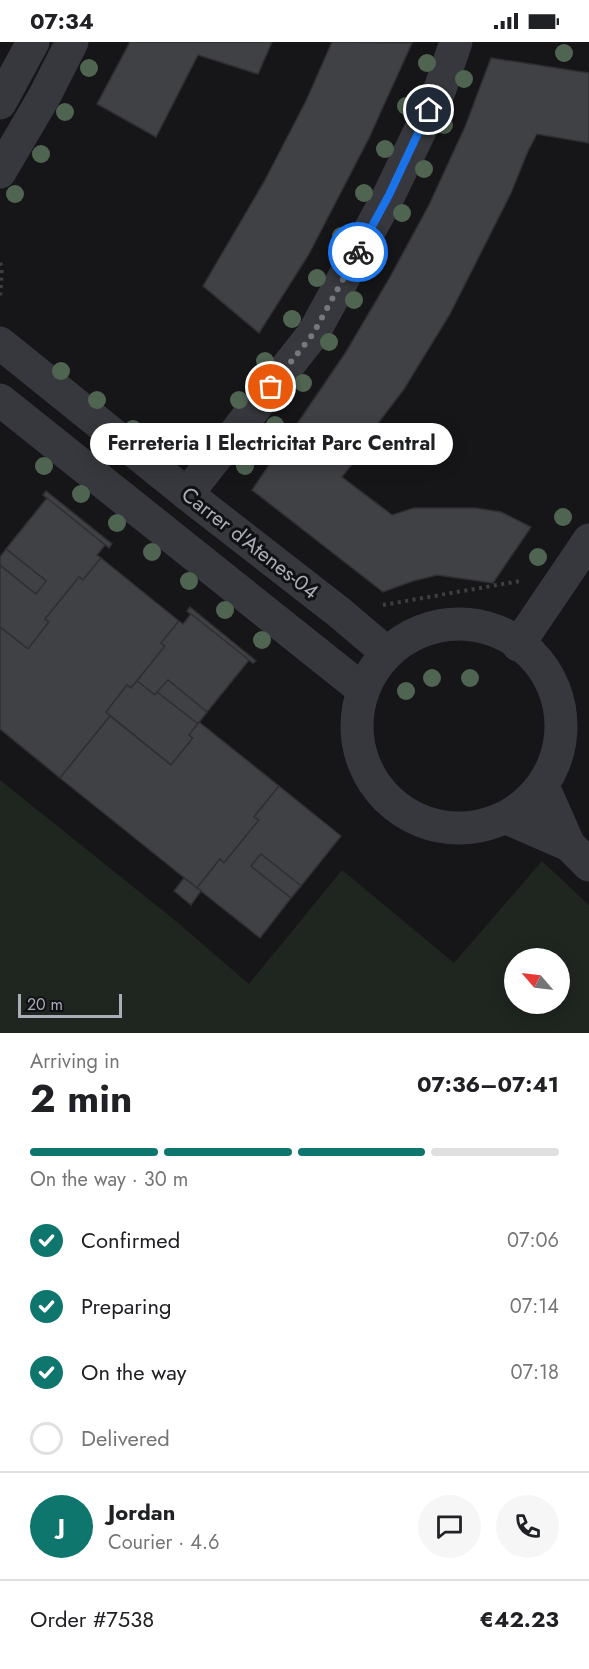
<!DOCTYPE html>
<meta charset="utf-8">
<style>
body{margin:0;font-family:Jost,sans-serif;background:#f6f6f6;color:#202124;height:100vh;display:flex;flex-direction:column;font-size:22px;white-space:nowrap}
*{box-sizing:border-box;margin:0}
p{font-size:20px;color:#757577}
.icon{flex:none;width:33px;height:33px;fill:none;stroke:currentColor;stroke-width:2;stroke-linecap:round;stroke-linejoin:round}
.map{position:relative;height:991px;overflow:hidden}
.side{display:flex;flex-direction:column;background:#fff;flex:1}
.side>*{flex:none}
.needle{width:39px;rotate:298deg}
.controls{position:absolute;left:504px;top:906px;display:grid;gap:12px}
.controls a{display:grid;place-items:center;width:66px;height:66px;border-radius:50%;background:#fff;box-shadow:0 3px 15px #0003;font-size:30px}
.scale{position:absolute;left:18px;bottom:15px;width:104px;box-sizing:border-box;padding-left:6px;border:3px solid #a8adb8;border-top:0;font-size:16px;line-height:21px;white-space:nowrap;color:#a8adb8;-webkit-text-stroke:4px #111113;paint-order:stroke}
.pin{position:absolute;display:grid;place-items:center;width:51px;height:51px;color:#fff;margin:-26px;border:3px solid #fff;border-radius:50%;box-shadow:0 2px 6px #0007}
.courier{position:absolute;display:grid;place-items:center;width:60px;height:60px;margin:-30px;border:4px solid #1a73e8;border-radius:50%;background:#fff;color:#222;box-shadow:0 2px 8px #0007}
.bubble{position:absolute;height:42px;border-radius:21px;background:#fff;box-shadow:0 3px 15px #0003;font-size:20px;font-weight:700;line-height:42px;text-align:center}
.overview em{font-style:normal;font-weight:700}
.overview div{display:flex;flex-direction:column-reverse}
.overview{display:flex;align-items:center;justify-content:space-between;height:102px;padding:0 30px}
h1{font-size:39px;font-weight:700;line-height:45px}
.bar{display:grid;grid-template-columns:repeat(4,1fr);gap:9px 6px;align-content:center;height:72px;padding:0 30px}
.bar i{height:8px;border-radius:4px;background:#e0e0e0}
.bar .current{background:#0f766e}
.bar p{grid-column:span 4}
.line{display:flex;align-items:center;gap:15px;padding:0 30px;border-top:2px solid #e0e0e0}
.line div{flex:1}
.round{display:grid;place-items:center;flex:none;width:63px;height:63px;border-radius:32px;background:#f6f6f6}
ol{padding:0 30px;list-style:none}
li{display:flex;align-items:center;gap:18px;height:66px}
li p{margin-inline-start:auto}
li .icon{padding:6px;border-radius:50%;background:#0f766e;color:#fff;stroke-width:4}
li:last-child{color:#757577}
li i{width:33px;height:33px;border:3px solid #e0e0e0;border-radius:50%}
.status{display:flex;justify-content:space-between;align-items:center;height:42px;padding:0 30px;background:#fff;direction:ltr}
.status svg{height:16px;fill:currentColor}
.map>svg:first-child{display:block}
.green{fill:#1e261f;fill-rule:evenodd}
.building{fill:#404145;stroke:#303034;stroke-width:1.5}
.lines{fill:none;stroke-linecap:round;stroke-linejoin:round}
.path{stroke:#3d3f44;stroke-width:4;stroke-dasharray:3 4.5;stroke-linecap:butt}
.minor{stroke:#37383d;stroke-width:33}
.tree{fill:#506452}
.done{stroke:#757880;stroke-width:6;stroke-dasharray:0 10.8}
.route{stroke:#1a73e8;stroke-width:8}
.labels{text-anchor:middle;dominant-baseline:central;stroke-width:6;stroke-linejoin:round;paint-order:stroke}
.street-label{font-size:21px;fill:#a8adb8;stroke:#111113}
</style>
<div class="status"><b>07:34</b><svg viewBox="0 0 49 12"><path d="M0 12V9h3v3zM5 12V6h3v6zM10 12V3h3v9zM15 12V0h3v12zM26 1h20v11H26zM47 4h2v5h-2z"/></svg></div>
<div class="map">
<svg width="589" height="991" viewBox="0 0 589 991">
<rect width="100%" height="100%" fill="#161618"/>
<path class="green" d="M0 738 177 880 249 942 342 828 454 921 542 819 589 863V991H0ZM514 916H560V962H514Z"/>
<g class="building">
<path d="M130 0H272L258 32 198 13 156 95 97 62Z"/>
<path d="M332 0 412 1 369 96 309 212 259 291 203 244 264 140 306 59Z"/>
<path d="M491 16 589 31V101L537 92 528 109 511 151 450 272 404 347 376 384 356 417 342 435 392 473 414 466H475L501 470 531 485 493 541 437 533 413 539 383 550 252 448 346 310 389 237 429 163 465 85Z"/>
<path d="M46 449 112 502 109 506 43 453Z"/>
<path d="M47 456 105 503 97 513 101 516 83 538 79 535 45 577 49 580 28 607 0 585V523L36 552 46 539 6 507Z"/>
<path d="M6 507 46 539 36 552 0 523V515Z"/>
<path d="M101 516 179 579 161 601 165 604 131 646 127 643 106 670 110 674 60 736 0 687V585L28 607 49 580 45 577 79 535 83 538Z"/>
<path d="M190 565 256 619 253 621 187 569Z"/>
<path d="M191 572 249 618 207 670 168 638 155 653 137 639 165 604 161 601 179 579 183 582Z"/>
<path d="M168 638 207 670 198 682 157 650Z"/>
<path d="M137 639 155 653 157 650 198 682 189 693 193 696 171 723 106 670 127 643 131 646Z"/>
<path d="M110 674 171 723 193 696 189 693 199 680 279 744 254 775 259 778 224 821 220 817 197 846 60 736Z"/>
<path d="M279 744 341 794 301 844 261 812 251 824 291 856 260 896 197 846 220 817 224 821 259 778 254 775Z"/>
<path d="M261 812 301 844 291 856 251 824Z"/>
<path d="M184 836 201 849 191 863 174 849Z"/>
</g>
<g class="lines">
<g class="path">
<path d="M0 221 2 225 0 256"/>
<path d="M383 563 520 539"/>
</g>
<g class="minor">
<path d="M0 61 33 0"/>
<path d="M0 130 44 55 72 0"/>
<path d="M0 301 187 452 340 571 387 611"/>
<path d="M0 358 362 647"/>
<path d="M187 452 313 292 389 153 440 47 456 0"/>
<circle cx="459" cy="684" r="102"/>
<path d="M518 603 589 498"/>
<path d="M507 776 569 803 543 744"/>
<path d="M569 803 589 823"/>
</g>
</g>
<g class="tree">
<circle cx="564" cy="11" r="9"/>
<circle cx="427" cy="21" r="9"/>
<circle cx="89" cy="26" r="9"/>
<circle cx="464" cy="37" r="9"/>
<circle cx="406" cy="64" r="9"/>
<circle cx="65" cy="70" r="9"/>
<circle cx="444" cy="83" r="9"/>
<circle cx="385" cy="107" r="9"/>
<circle cx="41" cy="112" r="9"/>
<circle cx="424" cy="127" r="9"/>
<circle cx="364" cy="151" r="9"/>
<circle cx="15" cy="152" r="9"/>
<circle cx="402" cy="171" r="9"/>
<circle cx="341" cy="194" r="9"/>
<circle cx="379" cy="214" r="9"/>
<circle cx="317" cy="236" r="9"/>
<circle cx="354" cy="258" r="9"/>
<circle cx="292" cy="277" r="9"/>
<circle cx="329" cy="300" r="9"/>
<circle cx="265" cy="319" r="9"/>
<circle cx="61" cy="329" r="9"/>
<circle cx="303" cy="341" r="9"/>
<circle cx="97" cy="358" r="9"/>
<circle cx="239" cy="358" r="9"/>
<circle cx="275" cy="383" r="9"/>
<circle cx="133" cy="387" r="9"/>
<circle cx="44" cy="424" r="9"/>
<circle cx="245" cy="424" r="9"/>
<circle cx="81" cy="452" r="9"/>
<circle cx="563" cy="475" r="9"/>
<circle cx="117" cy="481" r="9"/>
<circle cx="152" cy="510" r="9"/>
<circle cx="538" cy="515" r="9"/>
<circle cx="189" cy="539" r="9"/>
<circle cx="225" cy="568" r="9"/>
<circle cx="262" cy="598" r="9"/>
<circle cx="432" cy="636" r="9"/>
<circle cx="470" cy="636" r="9"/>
<circle cx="406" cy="649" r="9"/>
</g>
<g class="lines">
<path class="done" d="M271 345 313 292 358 210"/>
<path class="route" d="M358 210 389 153 429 68"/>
</g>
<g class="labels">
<g class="street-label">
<text transform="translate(250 501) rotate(38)">Carrer d'Atenes-04</text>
</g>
</g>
</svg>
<div class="controls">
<a><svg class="needle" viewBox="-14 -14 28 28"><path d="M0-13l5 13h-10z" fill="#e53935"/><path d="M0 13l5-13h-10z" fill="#757577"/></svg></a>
</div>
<div class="scale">20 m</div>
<div class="pin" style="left:271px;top:345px;background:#ea580c"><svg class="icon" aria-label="bag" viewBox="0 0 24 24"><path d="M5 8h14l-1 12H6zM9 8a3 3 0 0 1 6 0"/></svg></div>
<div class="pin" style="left:429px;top:68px;background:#1f2937"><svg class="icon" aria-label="home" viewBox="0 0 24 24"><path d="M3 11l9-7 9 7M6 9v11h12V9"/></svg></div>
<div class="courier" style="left:358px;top:210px"><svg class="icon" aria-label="bike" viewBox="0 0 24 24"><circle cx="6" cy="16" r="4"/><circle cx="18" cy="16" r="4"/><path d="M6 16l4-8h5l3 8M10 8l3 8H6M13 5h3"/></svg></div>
<div class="bubble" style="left:90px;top:381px;width:363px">Ferreteria I Electricitat Parc Central</div>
</div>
<section class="side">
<div class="overview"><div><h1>2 min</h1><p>Arriving in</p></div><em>07:36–07:41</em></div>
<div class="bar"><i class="current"></i><i class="current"></i><i class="current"></i><i></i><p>On the way · 30 m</p></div>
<ol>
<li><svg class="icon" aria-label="check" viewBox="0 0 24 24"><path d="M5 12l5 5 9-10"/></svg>Confirmed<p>07:06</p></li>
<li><svg class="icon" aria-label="check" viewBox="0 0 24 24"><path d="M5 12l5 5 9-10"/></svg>Preparing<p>07:14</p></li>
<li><svg class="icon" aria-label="check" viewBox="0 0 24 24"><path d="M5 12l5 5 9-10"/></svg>On the way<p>07:18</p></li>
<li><i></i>Delivered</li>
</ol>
<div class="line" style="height:108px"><b class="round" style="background:#0f766e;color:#fff">J</b><div><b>Jordan</b><p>Courier · 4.6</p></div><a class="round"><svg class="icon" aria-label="chat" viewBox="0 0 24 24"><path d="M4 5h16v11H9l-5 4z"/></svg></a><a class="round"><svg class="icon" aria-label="phone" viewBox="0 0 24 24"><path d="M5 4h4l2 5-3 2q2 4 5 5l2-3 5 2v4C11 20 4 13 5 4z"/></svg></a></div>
<div class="line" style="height:78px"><div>Order #7538</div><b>€42.23</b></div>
</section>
